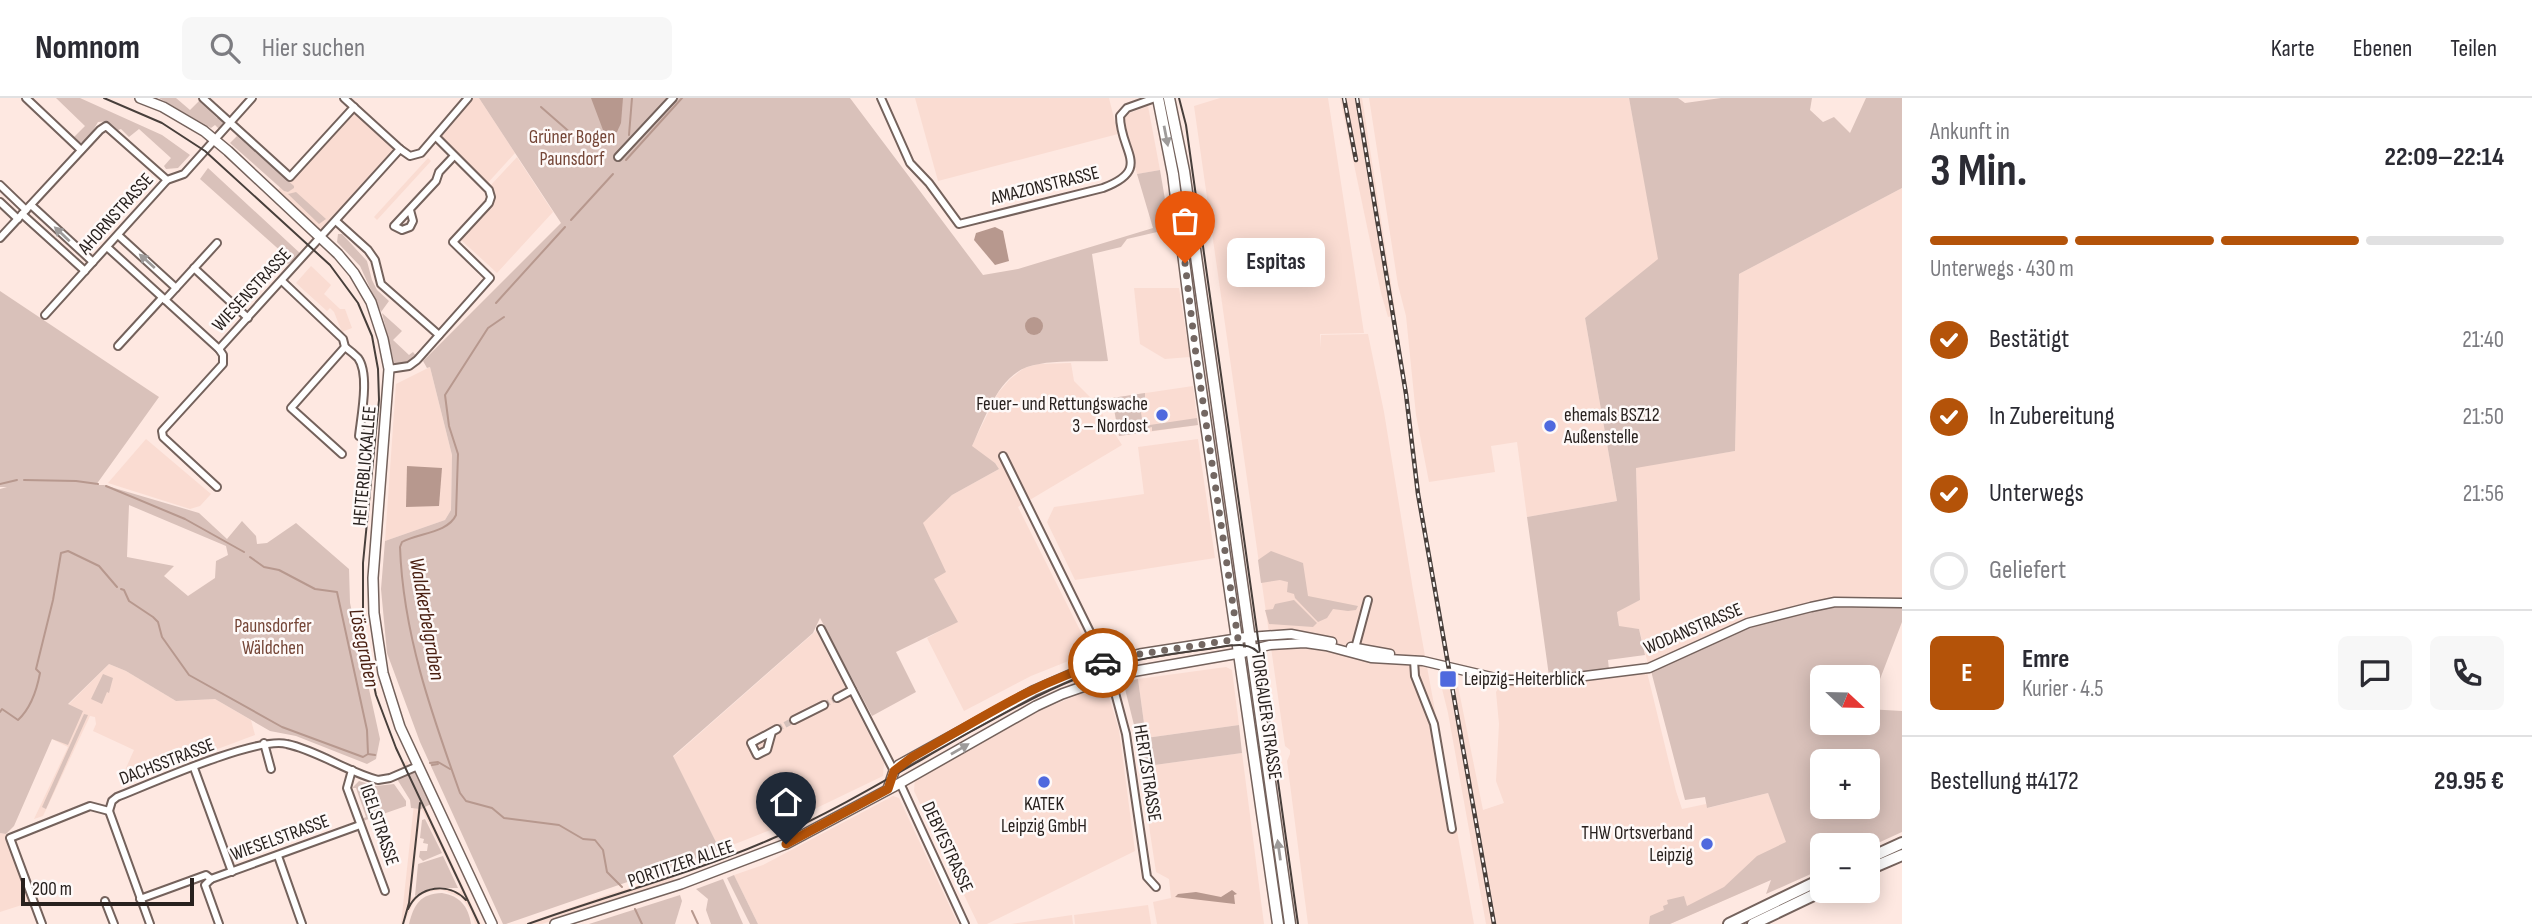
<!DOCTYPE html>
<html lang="de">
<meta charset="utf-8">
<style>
body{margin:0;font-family:"Sofia Sans Condensed",sans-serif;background:#f7f7f7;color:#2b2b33;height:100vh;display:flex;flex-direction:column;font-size:26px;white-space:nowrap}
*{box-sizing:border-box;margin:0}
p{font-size:23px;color:#7c7c81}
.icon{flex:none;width:38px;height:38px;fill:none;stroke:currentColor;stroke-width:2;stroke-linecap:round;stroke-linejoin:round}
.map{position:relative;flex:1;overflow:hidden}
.details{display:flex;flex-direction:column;background:#fff;width:630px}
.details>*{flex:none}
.needle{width:46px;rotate:112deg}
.controls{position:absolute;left:1810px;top:567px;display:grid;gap:14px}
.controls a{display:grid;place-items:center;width:70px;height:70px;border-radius:10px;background:#fff;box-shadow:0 4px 18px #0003;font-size:35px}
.scale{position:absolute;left:21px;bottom:18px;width:173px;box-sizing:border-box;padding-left:7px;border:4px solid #28211e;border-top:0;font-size:19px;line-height:24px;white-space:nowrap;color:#28211e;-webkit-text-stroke:5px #fef9f8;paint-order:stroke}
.pin{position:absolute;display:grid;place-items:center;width:60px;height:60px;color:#fff;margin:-72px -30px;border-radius:50% 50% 50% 0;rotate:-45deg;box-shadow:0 0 7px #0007}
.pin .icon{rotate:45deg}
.courier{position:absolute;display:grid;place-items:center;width:70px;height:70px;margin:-35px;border:5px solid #b45309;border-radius:50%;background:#fff;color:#222;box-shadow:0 2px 9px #0007}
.bubble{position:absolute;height:49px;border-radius:10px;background:#fff;box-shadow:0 4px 18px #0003;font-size:23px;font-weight:700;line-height:49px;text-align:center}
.summary em{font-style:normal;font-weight:700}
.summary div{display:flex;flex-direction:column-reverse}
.summary{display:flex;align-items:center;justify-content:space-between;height:119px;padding:0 28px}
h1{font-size:46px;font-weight:700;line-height:52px}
.bar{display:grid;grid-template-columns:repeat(4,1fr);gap:10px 7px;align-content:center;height:84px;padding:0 28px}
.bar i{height:9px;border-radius:5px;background:#e1e1e2}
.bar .active{background:#b45309}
.bar p{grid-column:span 4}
.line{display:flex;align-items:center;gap:18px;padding:0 28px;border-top:2px solid #e1e1e2}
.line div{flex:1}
.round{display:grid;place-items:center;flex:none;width:74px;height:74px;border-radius:10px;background:#f7f7f7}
ol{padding:0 28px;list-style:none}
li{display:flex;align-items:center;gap:21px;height:77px}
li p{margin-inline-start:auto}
li .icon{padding:7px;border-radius:50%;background:#b45309;color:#fff;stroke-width:4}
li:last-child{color:#7c7c81}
li i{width:38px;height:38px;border:4px solid #e1e1e2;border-radius:50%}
header{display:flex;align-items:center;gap:42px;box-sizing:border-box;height:98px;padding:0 35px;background:#fff;border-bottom:2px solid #e1e1e2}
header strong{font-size:33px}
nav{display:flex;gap:38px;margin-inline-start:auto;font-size:24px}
.search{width:490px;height:63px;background:#f7f7f7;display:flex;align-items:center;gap:18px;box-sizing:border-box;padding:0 24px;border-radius:10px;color:#7c7c81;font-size:26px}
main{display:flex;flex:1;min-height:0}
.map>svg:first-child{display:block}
.built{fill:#fadcd2;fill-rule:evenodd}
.green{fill:#d9c1ba;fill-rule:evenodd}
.water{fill:#b7988e}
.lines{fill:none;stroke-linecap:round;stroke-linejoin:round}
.stream{stroke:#b7988e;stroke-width:2}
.minor-tunnel{stroke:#d3c0ba;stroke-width:6;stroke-dasharray:6 3;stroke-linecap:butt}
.minor-casing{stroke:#74625c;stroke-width:10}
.tertiary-casing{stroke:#74625c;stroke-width:11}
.secondary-casing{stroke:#74625c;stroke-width:12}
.primary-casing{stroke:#74625c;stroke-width:13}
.motorway-casing{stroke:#74625c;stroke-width:14}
.minor{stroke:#fff;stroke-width:6}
.tertiary{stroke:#fff;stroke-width:8}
.secondary{stroke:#fff;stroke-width:9}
.primary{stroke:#fff;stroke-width:10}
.motorway{stroke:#fff;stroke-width:10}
.tram{stroke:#483f3b;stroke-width:2}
.rail-casing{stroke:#483f3b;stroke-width:4.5}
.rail{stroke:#fef9f8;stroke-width:2;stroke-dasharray:5;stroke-linecap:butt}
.oneway{fill:#9e9b9a}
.done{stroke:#736762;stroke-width:7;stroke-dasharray:0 12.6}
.route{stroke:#b45309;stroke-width:9}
.poi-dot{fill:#4f69de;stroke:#fef9f8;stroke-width:2.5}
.labels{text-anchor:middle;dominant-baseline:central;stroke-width:5;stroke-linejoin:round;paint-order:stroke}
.park-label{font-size:19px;fill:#754637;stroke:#fef9f8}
.street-label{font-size:19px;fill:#28211e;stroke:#fef9f8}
.poi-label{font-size:19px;fill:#28211e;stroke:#fef9f8;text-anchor:end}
.water-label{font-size:21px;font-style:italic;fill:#491e10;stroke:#fef9f8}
</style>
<header>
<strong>Nomnom</strong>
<div class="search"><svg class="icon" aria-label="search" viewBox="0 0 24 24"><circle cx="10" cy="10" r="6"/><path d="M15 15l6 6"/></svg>Hier suchen</div>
<nav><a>Karte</a><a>Ebenen</a><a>Teilen</a></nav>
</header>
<main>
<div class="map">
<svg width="1902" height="826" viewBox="0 0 1902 826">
<rect width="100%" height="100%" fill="#fee8e1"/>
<g class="built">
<path d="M472 0H479L515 55 485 88 436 39Z"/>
<path d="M915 0H1109L1118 36 938 83Z"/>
<path d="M1220 0H1328L1364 235 1320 236 1321 250V237L1368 236 1384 314 1413 492 1474 826H1308L1287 663 1290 656V652L1285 648 1194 8Z"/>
<path d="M1340 0H1362L1396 217 1388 219 1381 195Z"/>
<path d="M1369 0H1629L1659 161 1585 220 1617 403 1527 419 1517 344 1491 348 1495 374 1429 384 1416 317 1406 218 1398 187Z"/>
<path d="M1148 8 1160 72 1137 76 1121 23 1124 17Z"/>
<path d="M354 9 400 51 325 136 277 93Z"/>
<path d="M517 59 553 114 497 175 460 141 495 102V95L490 88Z"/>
<path d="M428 60 431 63 377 122 374 119Z"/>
<path d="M1902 90V507L1811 509 1649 570 1639 531 1619 529 1617 513 1640 502 1636 369 1735 353 1739 176Z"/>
<path d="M311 168 331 187 324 196 340 211H345L352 230 342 234 334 214 330 210 327 213 296 185Z"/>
<path d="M1134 190H1179L1190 259 1165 261 1140 246Z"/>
<path d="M1071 265 1074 283 1094 303 1122 347 1018 409 1091 554 1031 578 964 613 927 540 957 523 934 481 922 425 952 397 999 371 995 365 971 349 998 295 1010 281 1024 270 1038 266Z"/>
<path d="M430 269 452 357 451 412 445 422 385 443 396 286Z"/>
<path d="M1193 288 1198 327 1119 338 1112 300Z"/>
<path d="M146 341 211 396 200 408 190 411 108 385Z"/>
<path d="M1198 341 1215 460 1075 482 1047 424 1054 409 1144 396 1138 349Z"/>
<path d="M816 533 884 665 883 678 773 731 720 752 673 659Z"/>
<path d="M109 566 126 573 176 603 215 601 251 622 255 637 124 686 122 679 134 652 93 633 96 626 95 619 90 618 43 718 34 721 68 649 52 641 66 609Z"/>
<path d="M1226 569 1232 572 1239 627 1146 640 1138 581Z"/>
<path d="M1440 572 1459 576 1457 583 1483 712 1504 705 1496 683 1499 626 1496 594 1498 591 1502 588 1647 574 1676 693 1682 711 1706 706 1708 710 1768 695 1787 744 1772 781 1670 826H1486L1448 615 1439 579Z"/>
<path d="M1105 586 1119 632 1135 753 987 826H978L914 693 915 679 1021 620Z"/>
<path d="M1242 655 1264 826H1157L1153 804 1171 800 1169 781 1156 774 1140 669Z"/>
<path d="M407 663 421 693 422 702 481 826H475L471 813 462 800 442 792 428 794 419 798 413 805 404 826H401L414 706V692L401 666ZM421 710 459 786 461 793 459 794 444 789 432 790 411 800Z"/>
<path d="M893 698 899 700 958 826H758L734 777 763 767Z"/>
<path d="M0 735 6 736 31 804 0 814Z"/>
<path d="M673 777 675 783 542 826H524L609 796Z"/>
<path d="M1148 807 1151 826H1075L1074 817Z"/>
<path d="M1072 817 1073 826H1011Z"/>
</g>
<g class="green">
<path d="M56 0H80L162 37 190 57 178 70 166 71 164 68 171 60 139 31 129 39 121 31 118 32C111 25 108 22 98 24L87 43 79 45 73 40 85 28Z"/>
<path d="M159 0H176L190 12 199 3 217 20 220 18 223 25 219 31 215 27 211 30Z"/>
<path d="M479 0H850L983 177 1018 171 1153 130 1137 76 1160 72 1170 131 1127 141 1121 149 1092 156 1108 263C1083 264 1051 261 1027 269 997 280 984 323 972 348L995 365 999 371 952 397 923 425 946 474 934 481 958 524 896 554 916 594 872 618 820 520 813 535 673 658 720 752 506 826H503L420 644 387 555 381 491 385 443 445 422 451 412 452 357 430 269 427 270 423 263 561 125Z"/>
<path d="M1629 0H1678L1685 5 1721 0H1812L1810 12 1823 24 1834 19 1850 35 1866 0H1902V90L1739 176 1735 353 1636 370 1640 502 1617 514 1619 528 1639 531 1645 557 1608 562 1609 572 1549 578 1527 419 1617 403 1585 220 1658 161Z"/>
<path d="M237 38 294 88V90L288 94 284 93 230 45Z"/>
<path d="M208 70 302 157 288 166 283 161 284 156 200 81Z"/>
<path d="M296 94 326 121 319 126 288 96Z"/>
<path d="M338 136H342L367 163 372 182 377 192 389 203 381 214 360 168 337 144Z"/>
<path d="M0 193 159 299 96 387H104L199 415 227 441 242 423 256 438 257 446 267 445 296 425 349 471 350 505 380 641 376 661 367 666 296 638 270 633 215 601 176 603 126 573 109 566 68 606 83 613 68 647 52 641 14 728 6 736 0 735V391L7 389H0ZM129 407 226 448 228 457 216 463 215 480 188 498 164 478 174 468 127 459Z"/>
<path d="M382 215 402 233 393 242 409 257 413 254 417 259 408 266 395 268Z"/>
<path d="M1145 295V300L1139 301 1143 328 1197 320 1198 327 1152 333V329L1148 330V334L1119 338 1112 300Z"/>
<path d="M1271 453 1303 465 1308 498 1358 508 1356 512 1348 513 1333 511 1327 520 1318 524 1295 500 1294 496 1287 494 1288 484 1280 482 1261 485 1258 462Z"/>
<path d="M1294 502 1317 525 1313 529 1269 526 1265 512 1273 511 1275 506Z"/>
<path d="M1811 509 1902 510V524L1870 607 1867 608V579H1822V625H1867V611L1902 613V734L1867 750V747H1822V771L1766 796 1771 782 1670 826H1649L1650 818 1664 812 1663 808 1668 806 1667 802 1684 798 1687 808 1724 789 1757 758 1786 744 1768 695 1707 710 1705 699 1685 702 1651 573 1725 536ZM1822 663H1867V709H1822Z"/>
<path d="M103 576 113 580 109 595 107 594 102 606 91 601Z"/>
<path d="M1138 581 1146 640 1239 627 1242 655 1140 669 1137 639 1125 591 1128 583Z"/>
<path d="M84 616 88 617 46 711 42 709Z"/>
<path d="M413 674H418L431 706 421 711 411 710 410 702 397 681Z"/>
<path d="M359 683 376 688 394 686 406 703V708L363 723 362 721 366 719 356 690H352Z"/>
<path d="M425 721 442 755 423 763 419 759 420 753H427L428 746 423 745 424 741 420 740 422 722Z"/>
<path d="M443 758 458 790H432L415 798 418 766Z"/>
<path d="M734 777 758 826H750L727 780Z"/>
<path d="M723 781 743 826H711L706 812 708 801 696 791Z"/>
<path d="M442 795C460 798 468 808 471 826H409C414 806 420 796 442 795Z"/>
<path d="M680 797 682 803 675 826H589Z"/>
</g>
<g class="water">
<path d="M591 0H623L621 25 617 34 608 35 603 32Z"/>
<path d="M995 129 1003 133 1009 163 995 167 974 142 976 135Z"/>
<circle cx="1034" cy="228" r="9"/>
<path d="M407 368 442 370 439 408 406 409Z"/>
<path d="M1232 792 1237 796 1234 797 1235 806 1175 799 1178 796 1196 794 1221 799Z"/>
</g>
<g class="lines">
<g class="stream">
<path d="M541 9 573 37"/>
<path d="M629 37 632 0"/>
<path d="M626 62 682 0"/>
<path d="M571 122 613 76"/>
<path d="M496 205 565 129"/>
<path d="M504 219 488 230 445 297 449 328 458 356 456 417C448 435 418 435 402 444L400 449C403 535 431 614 460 695L466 703 492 710 504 720 559 727 583 741 595 742 603 752 607 774 622 789"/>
<path d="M24 382 76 383 98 386"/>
<path d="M0 386 17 382"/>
<path d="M106 388 185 421 244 454"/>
<path d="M250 459 264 469 279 472 315 491 337 494 367 632 368 656 375 657"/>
<path d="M121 491 124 492 129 503 153 519 158 524 162 539 189 577 282 629 363 659 368 656"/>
<path d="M0 614 2 611 18 622C30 611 37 591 40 575L36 571 53 502 61 455 68 453 99 468 117 489"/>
<path d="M430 665 438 664 450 671"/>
<path d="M432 667 438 666"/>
<path d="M635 811 642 826"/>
<path d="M692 813 698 826"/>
</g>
<g class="minor-tunnel">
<path d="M824 607 837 600"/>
<path d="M777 631 794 622"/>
</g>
<defs>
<g id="minor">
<path d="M26 0 81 52"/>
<path d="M203 0 290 79 354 9"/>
<path d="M344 0 400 51 410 58 421 55 468 0"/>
<path d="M881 0 910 65 929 85 959 126 1103 90C1153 71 1120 54 1120 18L1127 10 1155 0"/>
<path d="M618 59 673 0"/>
<path d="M0 87 26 112"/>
<path d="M0 104 18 121"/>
<path d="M31 107 93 164"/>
<path d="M410 112 413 123 410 129 402 132 394 128 436 83 439 74 454 58"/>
<path d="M22 116 85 173"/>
<path d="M337 124 368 152 375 162 381 186 439 237"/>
<path d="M118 137 176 190"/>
<path d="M0 140 100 32 106 28 167 82"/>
<path d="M107 149 219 251"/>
<path d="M194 170 248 220"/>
<path d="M282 183 343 241 345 249 291 310 342 356"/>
<path d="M165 202 217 145"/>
<path d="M45 217 167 82 184 76 252 0"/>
<path d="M118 248 162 200"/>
<path d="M345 249C349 252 354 256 358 260 370 276 361 319 359 338"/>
<path d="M389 271 409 268 417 262 490 180 453 144 489 105 491 99 489 92 436 39"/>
<path d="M1003 358 1098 550 1114 591 1126 636 1147 779 1156 789"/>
<path d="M217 389 163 339 162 333 223 266V257L219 251 400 51"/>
<path d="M821 531 894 673"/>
<path d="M1354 554 1368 502"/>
<path d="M1414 562 1415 578 1434 626 1452 731"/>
<path d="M837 600 852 592"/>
<path d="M794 622 824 607"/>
<path d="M772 634 767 652 757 657 751 645 777 631"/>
<path d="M264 645 271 671"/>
<path d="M194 670 232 774"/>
<path d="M352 672 347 690 385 793"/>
<path d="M900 685 965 826"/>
<path d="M109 713 112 703 117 699C150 686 257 638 287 646 319 653 347 674 378 682L390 680 418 668"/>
<path d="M109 713 150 826"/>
<path d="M278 758 302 826"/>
<path d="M211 781 360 727"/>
<path d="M211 781 205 787 219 826"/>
<path d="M140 801 206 777 211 781"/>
<path d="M105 803 114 826"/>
<path d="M42 826 10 740 90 708 109 713"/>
</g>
<g id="tertiary">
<path d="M1249 539 1291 536 1332 544"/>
<path d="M1351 549 1390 556"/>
<path d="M1250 552 1270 547 1305 545 1326 548 1371 560 1423 563 1504 582H1553L1649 570 1748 525 1811 509 1835 504 1902 505"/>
</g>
<g id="secondary">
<path d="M140 0 163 9 204 33 228 53 338 156 354 175 371 204 383 241 389 271 373 480 374 515 383 575 400 629 492 826"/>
<path d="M888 691 894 673 899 667 1033 593 1088 569 1140 556 1249 539"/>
<path d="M555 826 681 786 786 746 893 689 1036 608 1062 596 1119 576 1245 554"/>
</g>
<g id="primary">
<path d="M1158 0 1173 76 1196 257 1278 826"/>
<path d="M1169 0 1184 73 1290 826"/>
</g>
<g id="motorway">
<path d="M1867 761 1902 745"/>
<path d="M1867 772 1902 757"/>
<path d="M1729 826 1822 781"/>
<path d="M1753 826 1822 793"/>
</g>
</defs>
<use href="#minor" class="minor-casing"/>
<use href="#tertiary" class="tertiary-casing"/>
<use href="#secondary" class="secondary-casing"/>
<use href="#primary" class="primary-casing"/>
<use href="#motorway" class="motorway-casing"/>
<use href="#minor" class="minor"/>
<use href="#tertiary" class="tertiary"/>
<use href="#secondary" class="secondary"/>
<use href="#primary" class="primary"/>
<use href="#motorway" class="motorway"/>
<g class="tram">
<path d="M104 0 162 25 205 53 330 167 358 205 372 238 378 271 379 302 363 465V524L367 555 376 597 396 650 479 826"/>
<path d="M1179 0 1186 27 1298 826"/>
<path d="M408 811C419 787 449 784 466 802"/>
<path d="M403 826 409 805 420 705"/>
<path d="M528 826C608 797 691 776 769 742 838 712 904 671 970 634 1009 613 1047 591 1089 576 1127 562 1168 556 1208 551 1226 549 1250 540 1261 558"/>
</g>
<defs>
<g id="rail">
<path d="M1344 0 1356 62"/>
<path d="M1357 0 1406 296 1418 396 1494 826"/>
</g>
</defs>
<use href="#rail" class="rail-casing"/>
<use href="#rail" class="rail"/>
</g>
<defs><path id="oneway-solid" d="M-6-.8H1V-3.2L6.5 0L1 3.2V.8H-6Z" transform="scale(1.75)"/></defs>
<g class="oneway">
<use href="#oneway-solid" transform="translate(1166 38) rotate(79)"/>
<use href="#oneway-solid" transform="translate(62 136) rotate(-137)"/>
<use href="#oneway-solid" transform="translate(147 163) rotate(-138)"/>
<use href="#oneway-solid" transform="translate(960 651) rotate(-30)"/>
<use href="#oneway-solid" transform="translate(1279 752) rotate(-98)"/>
</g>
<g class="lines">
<path class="done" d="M1103 565 1140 556 1238 541 1196 257 1185 165"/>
<path class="route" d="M786 746 888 691 894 673 911 660C972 626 1035 583 1103 565"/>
</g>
<g class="poi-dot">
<circle cx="1162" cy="317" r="7"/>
<circle cx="1550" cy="328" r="7"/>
<rect x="1439" y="572" width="18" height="18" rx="3.5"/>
<circle cx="1044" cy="684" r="7"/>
<circle cx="1707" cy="746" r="7"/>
</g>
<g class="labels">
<g class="park-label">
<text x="572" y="39">Grüner Bogen<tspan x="572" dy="22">Paunsdorf</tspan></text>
<text x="273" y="528">Paunsdorfer<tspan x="273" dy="22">Wäldchen</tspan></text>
</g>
<g class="street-label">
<text transform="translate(1045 88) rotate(-14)">AMAZONSTRASSE</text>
<text transform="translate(116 116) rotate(-48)">AHORNSTRASSE</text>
<text transform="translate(252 192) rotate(-47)">WIESENSTRASSE</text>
<text transform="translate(365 368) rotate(-85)">HEITERBLICKALLEE</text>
<text transform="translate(1693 531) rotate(-23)">WODANSTRASSE</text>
<text transform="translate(1266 618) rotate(82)">TORGAUER STRASSE</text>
<text transform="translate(167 664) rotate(-21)">DACHSSTRASSE</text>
<text transform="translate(1147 675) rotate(81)">HERTZSTRASSE</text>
<text transform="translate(379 727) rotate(71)">IGELSTRASSE</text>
<text transform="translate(280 740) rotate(-20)">WIESELSTRASSE</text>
<text transform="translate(947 749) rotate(65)">DEBYESTRASSE</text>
<text transform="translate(681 766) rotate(-19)">PORTITZER ALLEE</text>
</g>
<g class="poi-label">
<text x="1148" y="306">Feuer- und Rettungswache<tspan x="1148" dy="22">3 – Nordost</tspan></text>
<text x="1564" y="317" text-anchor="start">ehemals BSZ12<tspan x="1564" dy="22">Außenstelle</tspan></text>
<text x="1464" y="581" text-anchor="start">Leipzig-Heiterblick</text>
<text x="1044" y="706" text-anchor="middle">KATEK<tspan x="1044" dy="22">Leipzig GmbH</tspan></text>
<text x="1693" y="735">THW Ortsverband<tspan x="1693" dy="22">Leipzig</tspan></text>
</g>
<g class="water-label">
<text transform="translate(427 521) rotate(80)">Waldkerbelgraben</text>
<text transform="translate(364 550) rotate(78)">Lösegraben</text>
</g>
</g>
</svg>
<div class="controls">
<a><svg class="needle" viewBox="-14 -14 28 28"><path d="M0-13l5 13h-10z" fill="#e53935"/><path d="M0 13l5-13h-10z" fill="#7c7c81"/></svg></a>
<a>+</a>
<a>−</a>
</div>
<div class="scale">200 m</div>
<div class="pin" style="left:1185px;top:165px;background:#ea580c"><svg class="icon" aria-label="bag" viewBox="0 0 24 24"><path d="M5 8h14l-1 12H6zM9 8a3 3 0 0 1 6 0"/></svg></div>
<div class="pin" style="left:786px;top:746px;background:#1f2937"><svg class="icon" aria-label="home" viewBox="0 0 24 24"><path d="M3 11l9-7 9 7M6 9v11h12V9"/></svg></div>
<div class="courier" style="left:1103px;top:565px"><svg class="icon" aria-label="car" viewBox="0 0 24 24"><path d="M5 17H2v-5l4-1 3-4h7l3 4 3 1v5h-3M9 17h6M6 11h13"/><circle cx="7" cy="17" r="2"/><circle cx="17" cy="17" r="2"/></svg></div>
<div class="bubble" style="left:1227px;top:140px;width:98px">Espitas</div>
</div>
<section class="details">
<div class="summary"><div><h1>3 Min.</h1><p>Ankunft in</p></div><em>22:09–22:14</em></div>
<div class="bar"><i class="active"></i><i class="active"></i><i class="active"></i><i></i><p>Unterwegs · 430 m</p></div>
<ol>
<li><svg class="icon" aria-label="check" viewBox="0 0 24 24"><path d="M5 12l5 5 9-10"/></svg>Bestätigt<p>21:40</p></li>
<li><svg class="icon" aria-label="check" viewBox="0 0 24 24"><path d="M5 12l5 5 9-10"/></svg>In Zubereitung<p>21:50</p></li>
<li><svg class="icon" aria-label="check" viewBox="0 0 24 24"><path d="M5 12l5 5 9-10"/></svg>Unterwegs<p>21:56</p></li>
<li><i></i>Geliefert</li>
</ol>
<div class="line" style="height:126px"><b class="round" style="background:#b45309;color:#fff">E</b><div><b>Emre</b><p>Kurier · 4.5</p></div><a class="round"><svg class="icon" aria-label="chat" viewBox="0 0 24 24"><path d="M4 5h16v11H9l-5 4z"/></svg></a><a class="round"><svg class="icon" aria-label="phone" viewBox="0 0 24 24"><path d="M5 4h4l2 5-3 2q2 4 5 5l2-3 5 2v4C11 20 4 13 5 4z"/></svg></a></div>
<div class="line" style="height:91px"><div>Bestellung #4172</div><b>29.95 €</b></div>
</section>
</main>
